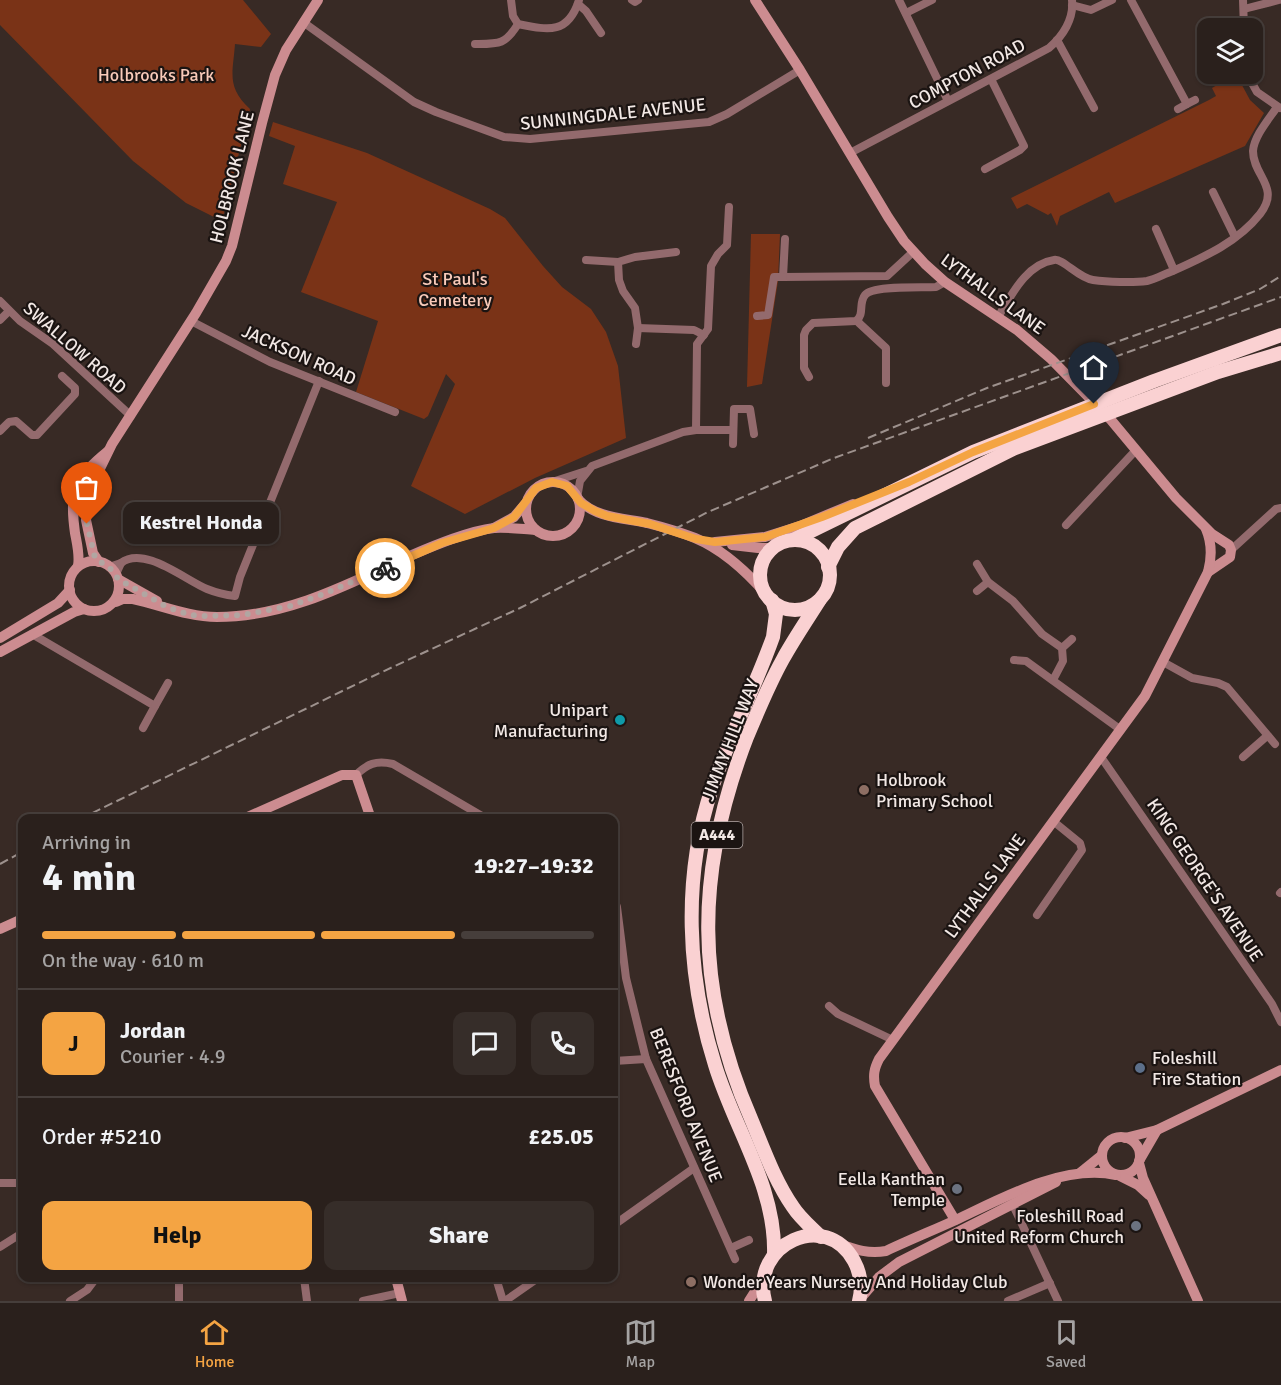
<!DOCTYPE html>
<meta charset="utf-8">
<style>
body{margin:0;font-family:Signika,sans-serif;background:#362d29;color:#f1f3f6;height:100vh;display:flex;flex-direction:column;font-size:22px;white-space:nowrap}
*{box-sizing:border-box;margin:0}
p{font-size:20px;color:#a5a3a3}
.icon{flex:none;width:33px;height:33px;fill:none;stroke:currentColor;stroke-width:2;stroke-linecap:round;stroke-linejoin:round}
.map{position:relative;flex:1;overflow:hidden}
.drawer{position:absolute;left:18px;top:814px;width:600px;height:468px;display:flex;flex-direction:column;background:#2a201c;border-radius:12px;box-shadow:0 2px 4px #0004,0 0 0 2px #463e3b}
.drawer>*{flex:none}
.fabs{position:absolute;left:1197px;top:18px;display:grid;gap:12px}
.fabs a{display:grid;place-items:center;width:66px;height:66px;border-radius:12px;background:#2a201c;box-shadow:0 2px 4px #0004,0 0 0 2px #463e3b;font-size:30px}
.pin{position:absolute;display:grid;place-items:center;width:51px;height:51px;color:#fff;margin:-62px -26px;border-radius:50% 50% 50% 0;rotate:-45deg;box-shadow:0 0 6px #0007}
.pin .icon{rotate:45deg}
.courier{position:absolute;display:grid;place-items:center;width:60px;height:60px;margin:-30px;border:4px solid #f4a443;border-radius:50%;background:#fff;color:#222;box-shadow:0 2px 8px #0007}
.bubble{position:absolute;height:42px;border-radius:12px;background:#2a201c;box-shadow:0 2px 4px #0004,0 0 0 2px #463e3b;font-size:20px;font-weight:700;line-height:42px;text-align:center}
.head em{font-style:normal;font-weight:700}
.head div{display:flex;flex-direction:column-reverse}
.head{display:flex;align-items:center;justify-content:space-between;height:102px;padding:0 24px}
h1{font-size:39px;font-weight:700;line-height:45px}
.bar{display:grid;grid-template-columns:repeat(4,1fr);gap:9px 6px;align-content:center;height:72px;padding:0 24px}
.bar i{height:8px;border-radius:4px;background:#463e3b}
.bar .on{background:#f4a443}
.bar p{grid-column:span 4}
.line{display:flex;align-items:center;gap:15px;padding:0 24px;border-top:2px solid #463e3b}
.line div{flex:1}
.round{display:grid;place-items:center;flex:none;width:63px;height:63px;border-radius:12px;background:#362d29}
.action{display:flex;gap:12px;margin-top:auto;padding:12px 24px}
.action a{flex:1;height:69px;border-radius:12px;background:#f4a443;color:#111;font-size:24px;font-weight:700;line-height:69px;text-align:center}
.action a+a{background:#362d29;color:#f1f3f6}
.dock{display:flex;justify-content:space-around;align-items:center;height:84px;border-top:2px solid #463e3b;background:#2a201c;font-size:16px;color:#a5a3a3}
.dock a{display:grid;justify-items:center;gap:3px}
.dock .on{color:#f4a443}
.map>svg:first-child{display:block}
.green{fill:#7a3317}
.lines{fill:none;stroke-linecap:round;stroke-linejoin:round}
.street{stroke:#936a6d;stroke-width:8}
.secondary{stroke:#cc8c90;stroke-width:10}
.highway{stroke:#fad1d2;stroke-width:14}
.rail{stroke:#9d918d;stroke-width:2;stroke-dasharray:9 4.5;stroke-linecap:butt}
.done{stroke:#b1a6a2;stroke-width:6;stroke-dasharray:0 10.8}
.route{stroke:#f4a443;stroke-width:8}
.culture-dot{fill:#0f9aa8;stroke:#1b1412;stroke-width:2}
.education-dot{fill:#8d6e63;stroke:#1b1412;stroke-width:2}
.service-dot{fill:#5c6f8a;stroke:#1b1412;stroke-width:2}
.worship-dot{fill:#6b7280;stroke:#1b1412;stroke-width:2}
.labels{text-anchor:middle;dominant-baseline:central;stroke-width:4.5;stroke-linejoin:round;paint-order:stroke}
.shield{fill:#1b1412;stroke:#b2a8a6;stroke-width:1.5}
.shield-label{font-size:16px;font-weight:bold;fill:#f2e8e5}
.street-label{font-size:18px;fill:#f2e8e5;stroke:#1b1412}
.park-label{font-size:18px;fill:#f9cab9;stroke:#1b1412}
.poi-label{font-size:18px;fill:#f2e8e5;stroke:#1b1412;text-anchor:end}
</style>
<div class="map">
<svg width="1281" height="1301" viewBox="0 0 1281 1301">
<rect width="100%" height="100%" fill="#382a25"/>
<g class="green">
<path d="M0 0H243L271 34 261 47 235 44C233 73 226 87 250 109L222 221 186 203 133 161 0 25Z"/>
<path d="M1236 74 1250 100 1264 113 1245 146 1115 203 1109 192 1060 216 1057 226 1051 213 1048 215 1027 204 1017 209 1011 198 1209 100 1216 96 1212 88Z"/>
<path d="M273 122 367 153 490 209 505 218 543 266 562 287 591 309 606 332 618 366 626 438 535 478 465 514 411 486 455 384 446 374 428 416 424 419 356 392 378 321 301 292 337 202 283 184 295 146 269 136Z"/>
<path d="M751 234H780L778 281 762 384 747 387Z"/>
</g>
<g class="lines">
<g class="street">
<path d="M511 0 513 16 518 24C548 30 568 35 579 0"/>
<path d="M632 0 635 2 638 0"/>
<path d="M899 0 948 101"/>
<path d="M1131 0 1187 104 1195 100"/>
<path d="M1243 0 1244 28"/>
<path d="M578 4 586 11 601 33"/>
<path d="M1072 5 1091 10 1112 0"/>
<path d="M1244 9 1279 0"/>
<path d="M906 13 932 0"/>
<path d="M303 22 414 102 436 112 504 137 530 139 709 122 727 114 800 70"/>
<path d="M1057 40 1094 108"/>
<path d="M475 44C499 44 505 45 518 24"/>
<path d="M1247 74 1257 92 1280 108"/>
<path d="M1178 109 1187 104"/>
<path d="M850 153 1049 48C1063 36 1074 19 1072 0"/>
<path d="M985 169 1020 150 1024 146 991 79"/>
<path d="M1213 192 1235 237"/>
<path d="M1156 229 1174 270"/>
<path d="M785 239 783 277 887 276 913 252"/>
<path d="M586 260 618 262"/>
<path d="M0 301 20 321 53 344 131 416"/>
<path d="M757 316 768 315 774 277H783"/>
<path d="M998 317C1011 296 1026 264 1054 260 1063 258 1078 278 1093 280 1107 282 1133 283 1147 281 1156 279 1164 274 1173 271 1204 257 1238 242 1260 214 1281 187 1253 176 1253 151 1254 136 1269 119 1277 107"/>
<path d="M0 320 9 311"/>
<path d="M858 320 859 323 886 348V383"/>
<path d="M191 321 270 362 395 412"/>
<path d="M638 328 694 330 704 335"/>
<path d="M636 344 638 328 635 308 623 291 619 280 618 262 635 257 676 252"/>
<path d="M809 377 804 368V335L806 330 813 323 856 321C865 314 858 304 865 295 873 285 922 288 936 287L945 282"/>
<path d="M696 430 697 344 708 329 711 266 718 254 727 245 729 207"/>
<path d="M0 431 9 422 16 421 32 435H37L75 394V388L62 376"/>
<path d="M733 444 734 409H750L754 434"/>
<path d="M552 482 586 471"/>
<path d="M577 498 580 481 592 466 683 432 696 430H733"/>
<path d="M1066 525 1136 450"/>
<path d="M1231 550 1276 509 1281 508"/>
<path d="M121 563C144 545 185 580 207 589 217 593 226 595 235 596L240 577 319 381"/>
<path d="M977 564 988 582 1013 601 1042 634 1062 648 1063 661 1053 680"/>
<path d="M109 567 121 563 116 574"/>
<path d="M977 591 988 582"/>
<path d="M32 634 155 706 143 728"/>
<path d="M1062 648 1072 639"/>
<path d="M1014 660 1026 661 1121 730"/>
<path d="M1163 662 1192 678 1218 683 1227 687 1275 744"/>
<path d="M155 706 168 683"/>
<path d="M1101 757 1272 1004 1281 1022"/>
<path d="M1243 757 1267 736"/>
<path d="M356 775C367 764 376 760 393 764L487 819"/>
<path d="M1280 893 1281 892"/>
<path d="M614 899 617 907 626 978 646 1059 735 1259"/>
<path d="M1037 915 1082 850 1080 843 1053 821"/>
<path d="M829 1006 838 1014 893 1040"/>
<path d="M614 1061 646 1059"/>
<path d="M0 1183H22"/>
<path d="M1013 1205 1058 1301"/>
<path d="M614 1225 694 1168"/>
<path d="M0 1247 22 1233"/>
<path d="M731 1248 749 1240"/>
<path d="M304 1278 307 1301"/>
<path d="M496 1278 503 1301"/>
<path d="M70 1301 87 1290 96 1278"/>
<path d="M179 1301V1278"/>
<path d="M363 1301 400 1293"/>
<path d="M505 1301 538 1278"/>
<path d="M1008 1301 1050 1283"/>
</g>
<g class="secondary">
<path d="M755 0 800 70 888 217 904 241 925 264 945 282 1017 330 1051 359 1111 420 1176 498 1212 534 1229 545 1231 550 1230 557 1208 572"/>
<circle cx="553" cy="509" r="27"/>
<path d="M578 499C595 518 624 518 647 523 663 527 680 532 695 538 724 550 747 572 767 595"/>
<path d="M494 528 514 517 526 503"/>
<path d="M715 542 765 537 800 526 853 504"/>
<path d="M732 545 758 548H774"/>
<circle cx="94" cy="586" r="25"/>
<path d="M99 562 93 553 86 520 91 487 112 444 196 313 226 261 232 246 262 123 275 75 286 50 318 0"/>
<path d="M78 566C80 555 77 544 75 533 69 491 75 478 108 451"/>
<path d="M118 579 157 601"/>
<path d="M116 602 123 599H133C161 605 188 617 217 617 286 617 347 585 407 557 431 547 468 531 494 528 507 527 521 529 535 530"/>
<path d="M0 638 58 603 70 590"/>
<path d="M0 652 74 612 84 609"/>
<path d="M243 819 342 775H356L371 819"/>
<path d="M0 929 22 919"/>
<circle cx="1121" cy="1156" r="19"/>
<path d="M1125 1138 1157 1130 1281 1070"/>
<path d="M1139 1161 1157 1130"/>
<path d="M1139 1163 1143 1178 1198 1301"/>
<path d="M1080 1173 1101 1156"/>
<path d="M1120 1176 1138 1185 1149 1195"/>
<path d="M955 1220 875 1086C873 1075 874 1069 879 1059L1145 696 1208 572C1212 557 1212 543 1206 529"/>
<path d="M840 1244C856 1250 869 1254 886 1251 909 1240 934 1230 958 1219 1004 1197 1064 1164 1116 1175"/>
<path d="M396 1278 402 1301"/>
<path d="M860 1299 879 1277 899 1262 1056 1182"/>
<path d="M749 1301 763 1279"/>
</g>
<g class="highway">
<path d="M793 540 973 452 1154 381 1281 335"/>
<circle cx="795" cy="575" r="35"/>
<path d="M828 567 838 547 855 528 1013 449 1218 372 1281 353"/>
<path d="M772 600 776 614 773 637C755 688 729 737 712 788 682 878 687 976 715 1065 734 1128 776 1187 774 1254"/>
<path d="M819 601C807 620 794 639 783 659 769 684 758 711 747 737 695 871 694 989 752 1121 764 1150 775 1181 793 1207 800 1218 811 1227 821 1237"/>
<path d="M765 1301C750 1244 826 1209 854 1261 861 1274 863 1286 859 1301"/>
</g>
<g class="rail">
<path d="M868 438 987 388 1223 304 1260 289 1281 276"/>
<path d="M80 819 369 678 520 608 708 512 834 458 1281 297"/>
<path d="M0 864 22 852"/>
</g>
</g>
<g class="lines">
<path class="done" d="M87 524 95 558 112 570 118 579 167 607 190 615 204 616 243 615 290 606 321 595 385 568"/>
<path class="route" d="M385 568 442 543 494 528 514 517 536 488 552 482 567 486 581 503 595 511 607 516 650 524 696 539 715 542 765 537 822 517 909 482 973 452 1094 404"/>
</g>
<circle class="culture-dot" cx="620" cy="720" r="6"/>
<g class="education-dot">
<circle cx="864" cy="790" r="6"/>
<circle cx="691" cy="1282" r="6"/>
</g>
<circle class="service-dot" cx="1140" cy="1068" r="6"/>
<g class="worship-dot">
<circle cx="957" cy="1189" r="6"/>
<circle cx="1136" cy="1226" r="6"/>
</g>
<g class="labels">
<rect class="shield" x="691.5" y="822" width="51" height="26" rx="4.5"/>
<g class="shield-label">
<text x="717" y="835">A444</text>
</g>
<g class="street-label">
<text transform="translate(967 74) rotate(-28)">COMPTON ROAD</text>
<text transform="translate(613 114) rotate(-6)">SUNNINGDALE AVENUE</text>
<text transform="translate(232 177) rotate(-76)">HOLBROOK LANE</text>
<text transform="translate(993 294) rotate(36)">LYTHALLS LANE</text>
<text transform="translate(75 348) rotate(41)">SWALLOW ROAD</text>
<text transform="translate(299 355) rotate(24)">JACKSON ROAD</text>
<text transform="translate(730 740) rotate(-69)">JIMMY HILL WAY</text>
<text transform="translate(1205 880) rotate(56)">KING GEORGE'S AVENUE</text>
<text transform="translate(985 886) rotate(-54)">LYTHALLS LANE</text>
<text transform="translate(686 1105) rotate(68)">BERESFORD AVENUE</text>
</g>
<g class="park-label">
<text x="156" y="75">Holbrooks Park</text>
<text x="455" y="279">St Paul's<tspan x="455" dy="21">Cemetery</tspan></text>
</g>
<g class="poi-label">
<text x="608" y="710">Unipart<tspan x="608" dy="21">Manufacturing</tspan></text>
<text x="876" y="780" text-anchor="start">Holbrook<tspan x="876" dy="21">Primary School</tspan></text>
<text x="1152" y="1058" text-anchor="start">Foleshill<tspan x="1152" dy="21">Fire Station</tspan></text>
<text x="945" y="1179">Eella Kanthan<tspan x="945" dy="21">Temple</tspan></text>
<text x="1124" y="1216">Foleshill Road<tspan x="1124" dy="21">United Reform Church</tspan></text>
<text x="703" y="1282" text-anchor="start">Wonder Years Nursery And Holiday Club</text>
</g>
</g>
</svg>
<div class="fabs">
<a><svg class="icon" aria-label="layers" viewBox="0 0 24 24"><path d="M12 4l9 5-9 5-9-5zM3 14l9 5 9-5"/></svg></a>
</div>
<div class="pin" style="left:87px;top:524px;background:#ea580c"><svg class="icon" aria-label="bag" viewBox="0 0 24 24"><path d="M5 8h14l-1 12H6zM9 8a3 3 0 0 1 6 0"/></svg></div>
<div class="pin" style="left:1094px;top:404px;background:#1f2937"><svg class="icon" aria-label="home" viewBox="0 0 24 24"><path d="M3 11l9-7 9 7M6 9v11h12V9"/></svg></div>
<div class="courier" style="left:385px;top:568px"><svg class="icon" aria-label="bike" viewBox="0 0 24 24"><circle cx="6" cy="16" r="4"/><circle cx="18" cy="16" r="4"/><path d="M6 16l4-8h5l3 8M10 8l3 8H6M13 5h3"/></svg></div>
<div class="bubble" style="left:123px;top:502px;width:156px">Kestrel Honda</div>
<section class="drawer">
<div class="head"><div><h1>4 min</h1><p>Arriving in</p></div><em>19:27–19:32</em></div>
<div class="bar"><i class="on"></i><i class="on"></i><i class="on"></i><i></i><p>On the way · 610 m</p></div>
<div class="line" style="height:108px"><b class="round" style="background:#f4a443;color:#111">J</b><div><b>Jordan</b><p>Courier · 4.9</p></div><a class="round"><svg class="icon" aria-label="chat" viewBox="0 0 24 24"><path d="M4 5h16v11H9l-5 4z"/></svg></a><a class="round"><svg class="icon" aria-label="phone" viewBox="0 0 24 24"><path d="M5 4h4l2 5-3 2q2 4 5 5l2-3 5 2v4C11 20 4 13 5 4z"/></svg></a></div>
<div class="line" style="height:78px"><div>Order #5210</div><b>£25.05</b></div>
<div class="action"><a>Help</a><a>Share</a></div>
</section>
</div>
<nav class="dock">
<a class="on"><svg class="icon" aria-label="home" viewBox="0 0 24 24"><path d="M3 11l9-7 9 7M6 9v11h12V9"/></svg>Home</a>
<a><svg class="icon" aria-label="map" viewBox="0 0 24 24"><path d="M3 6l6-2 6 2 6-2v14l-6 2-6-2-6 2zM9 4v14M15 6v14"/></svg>Map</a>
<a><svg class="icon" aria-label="saved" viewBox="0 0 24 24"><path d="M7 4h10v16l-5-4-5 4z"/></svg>Saved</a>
</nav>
